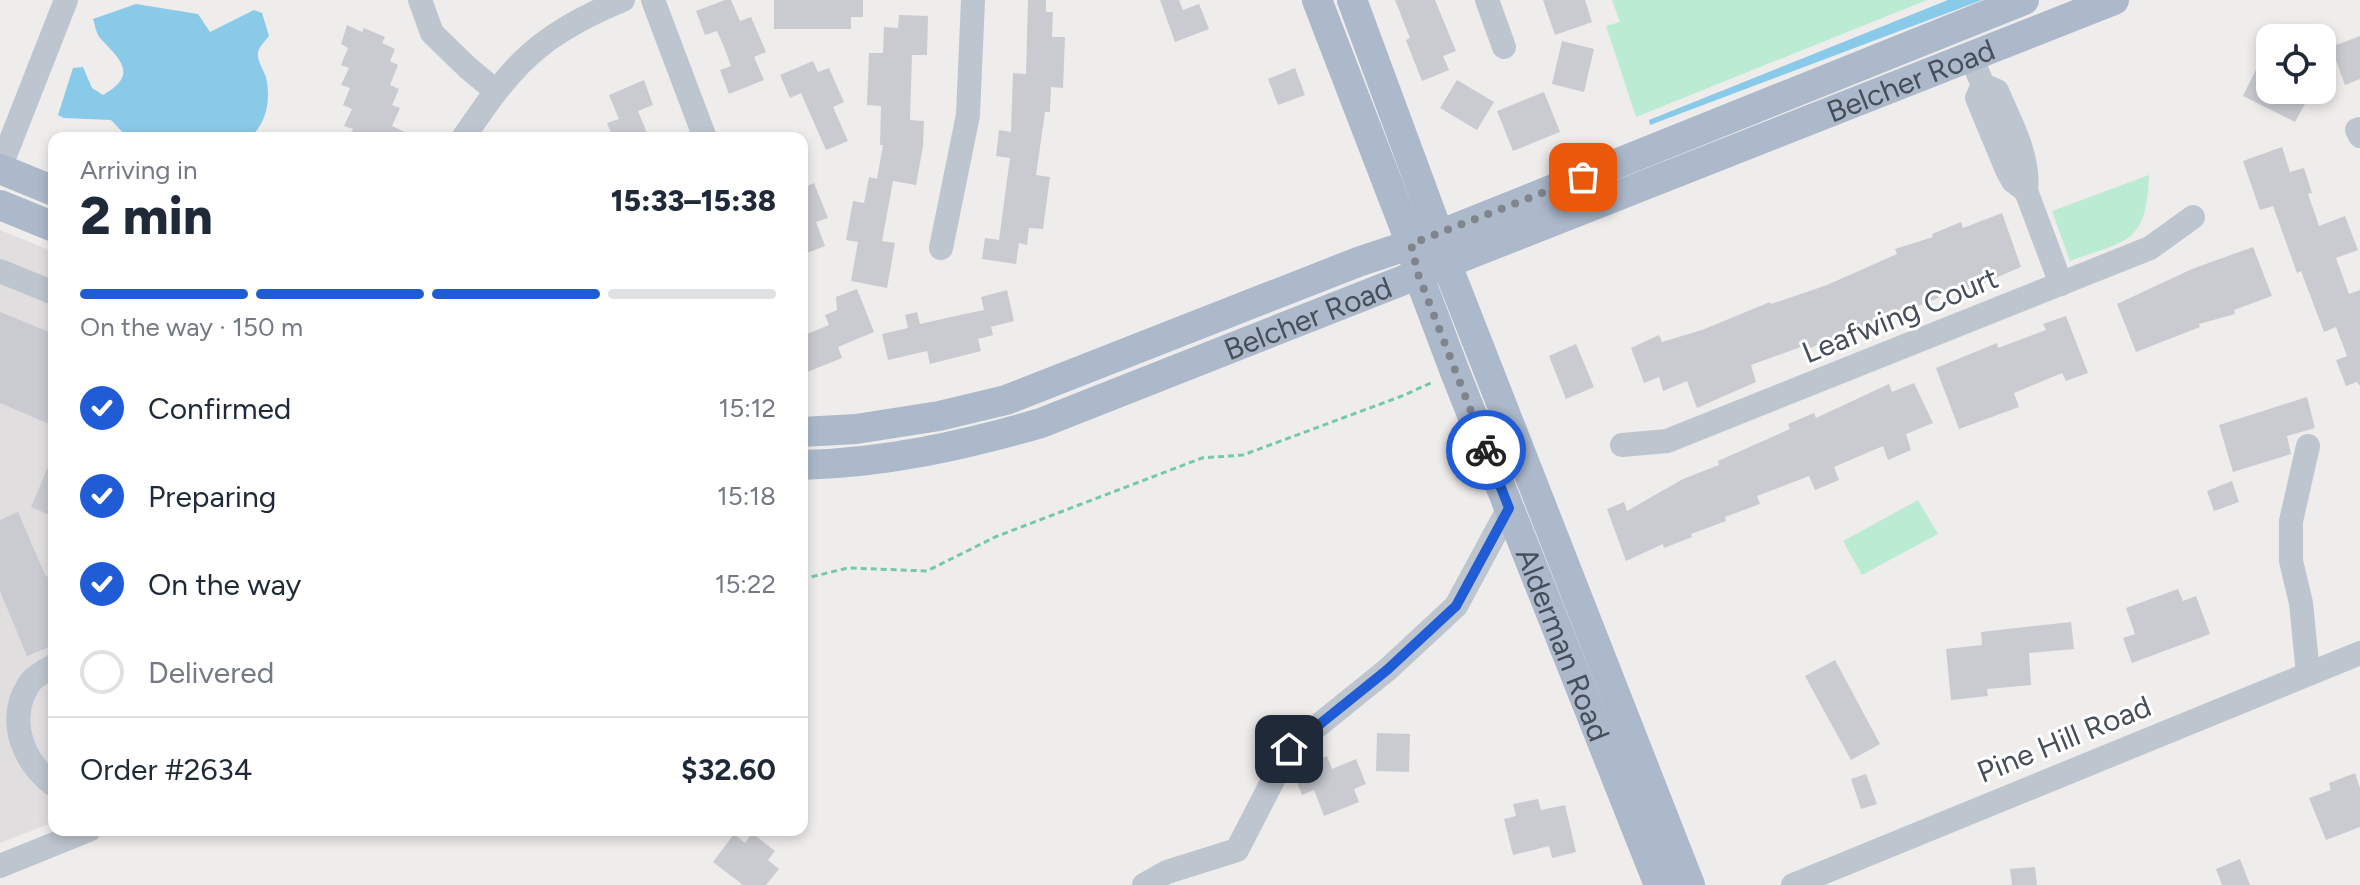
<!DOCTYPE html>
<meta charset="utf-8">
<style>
body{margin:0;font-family:Figtree,sans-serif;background:#f2f2f3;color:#1f2937;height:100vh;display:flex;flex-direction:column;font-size:30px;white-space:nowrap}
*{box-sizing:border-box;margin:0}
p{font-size:26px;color:#747a83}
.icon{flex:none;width:44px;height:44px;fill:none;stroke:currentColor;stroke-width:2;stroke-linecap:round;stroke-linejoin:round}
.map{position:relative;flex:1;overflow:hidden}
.drawer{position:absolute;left:48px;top:132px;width:760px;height:704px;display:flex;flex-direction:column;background:#fff;border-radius:16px;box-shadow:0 4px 12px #0003}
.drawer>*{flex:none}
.controls{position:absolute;left:2256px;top:24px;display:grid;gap:16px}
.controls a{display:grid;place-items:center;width:80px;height:80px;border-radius:16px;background:#fff;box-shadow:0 4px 12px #0003;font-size:40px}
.pin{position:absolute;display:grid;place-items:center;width:68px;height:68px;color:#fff;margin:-34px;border-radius:16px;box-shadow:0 4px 12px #0006}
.courier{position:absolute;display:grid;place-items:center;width:80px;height:80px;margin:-40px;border:6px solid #1f5cd6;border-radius:50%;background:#fff;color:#222;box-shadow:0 2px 10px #0007}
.head em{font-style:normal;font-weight:800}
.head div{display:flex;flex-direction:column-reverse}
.head{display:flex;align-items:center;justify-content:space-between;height:136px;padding:0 32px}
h1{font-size:52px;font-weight:800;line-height:60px}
.bar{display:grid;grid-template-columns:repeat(4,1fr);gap:12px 8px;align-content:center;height:96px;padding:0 32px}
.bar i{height:10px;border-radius:6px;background:#e0e1e3}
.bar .selected{background:#1f5cd6}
.bar p{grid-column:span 4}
.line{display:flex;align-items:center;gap:20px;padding:0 32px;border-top:2px solid #e0e1e3}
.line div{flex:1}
ol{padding:0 32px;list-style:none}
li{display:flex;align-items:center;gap:24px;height:88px}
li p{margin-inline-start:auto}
li .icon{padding:8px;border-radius:50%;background:#1f5cd6;color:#fff;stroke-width:4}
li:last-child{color:#747a83}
li i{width:44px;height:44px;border:4px solid #e0e1e3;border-radius:50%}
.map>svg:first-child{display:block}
.education{fill:#e0dede}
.green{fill:#bbecd3}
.water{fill:#89cae8}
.building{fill:#c9cbd1}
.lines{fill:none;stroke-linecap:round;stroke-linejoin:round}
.path{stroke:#74c9a8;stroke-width:3;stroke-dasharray:6 4;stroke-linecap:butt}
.minor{stroke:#bdc5ce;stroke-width:24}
.major{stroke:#acb9cb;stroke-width:30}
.done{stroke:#80858c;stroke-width:8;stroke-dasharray:0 14.4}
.route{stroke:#1f5cd6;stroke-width:10}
.labels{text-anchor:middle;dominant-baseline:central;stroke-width:6;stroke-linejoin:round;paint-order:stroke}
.street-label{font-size:30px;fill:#454e59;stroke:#fff}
</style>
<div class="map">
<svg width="2360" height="885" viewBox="0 0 2360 885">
<rect width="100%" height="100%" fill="#efecec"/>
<path class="education" d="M0 230 54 252V822L0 843Z"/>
<g class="green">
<path d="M1612 0H1927L1636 117 1606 26 1620 22Z"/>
<path d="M2149 175C2146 245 2129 239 2070 261L2052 211Z"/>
<path d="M1918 500 1938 534 1862 575 1843 541Z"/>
</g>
<g class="water">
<path d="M1948 0H1982L1650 125 1649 120Z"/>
<path d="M136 4 198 14 210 32 254 10 262 13 269 36C265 41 260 46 258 52 257 61 263 69 266 77 271 100 267 122 250 138H128L111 120 64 118 58 115 73 68 83 67 92 88 103 95C140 74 119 59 100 38 96 33 95 25 93 19Z"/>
</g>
<g class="building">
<path d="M725 0H731L740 21 751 17 766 52 754 57 764 80 729 94 720 70 731 66 724 47 717 31 705 35 696 11Z"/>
<path d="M774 0H863V17H851V29H774Z"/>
<path d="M1028 0H1046V12H1053L1052 37H1065L1063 88 1051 87 1050 112H1045L1036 175 1050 177 1043 229 1029 228 1027 245 1019 243 1016 264 982 259 985 238 999 240 1010 158 996 156 999 130 1011 132 1013 73 1026 74Z"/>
<path d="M1160 0H1179L1183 10 1199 4 1209 29 1175 42Z"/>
<path d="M1395 0H1435L1456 51 1443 56 1449 70 1422 81 1406 40 1410 38Z"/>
<path d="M1543 0H1585L1592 22 1555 35Z"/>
<path d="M899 15 928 16 927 55H912L910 120 924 121 923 146 916 185 893 181 882 241 895 243 887 288 851 281 858 242 846 240 853 201 864 203 869 177 877 179 883 145H880L881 106 867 105 869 53H883L884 27 898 28Z"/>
<path d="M347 25 362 32 364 28 385 37 382 43 395 49 390 61 398 65 390 85 399 89 392 105 400 108 392 126 418 138H349L353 129 344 126 352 109 343 105 350 88 341 85 349 68 341 65 348 48 341 44Z"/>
<path d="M2360 36V79L2345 85 2331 47Z"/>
<path d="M1562 41 1594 49 1584 92 1552 84Z"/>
<path d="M2270 41V90H2292L2289 94 2306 102 2295 122 2243 96Z"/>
<path d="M813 61 818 72 829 68 844 102 833 107 848 141 826 150 801 93 790 98 780 75Z"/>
<path d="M1295 68 1305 95 1278 105 1268 79Z"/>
<path d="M644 80 653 105 638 111 649 138H613L607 123 619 119 609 95Z"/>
<path d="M1457 80 1494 102 1477 130 1440 108Z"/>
<path d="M1544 92 1560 132 1513 151 1497 111Z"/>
<path d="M2282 147 2290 172 2304 168 2312 193 2308 194 2319 226 2345 216 2358 250 2336 258 2349 294 2360 290V386L2357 382 2346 386 2336 360 2347 356 2336 327 2324 332 2301 271 2297 273 2273 206 2260 210 2243 161Z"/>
<path d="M814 183 828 218 816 222 825 246 802 255V188Z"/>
<path d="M2002 213 2021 267 1955 295 1953 292 1908 310 1909 313 1886 322 1847 335 1846 333 1808 349 1806 345 1751 365 1756 382 1697 408 1687 381 1663 391 1659 377 1644 383 1631 348 1659 335 1662 342 1702 330 1770 302 1771 304 1827 285 1897 254 1895 249 1933 237 1932 234 1961 222 1963 228Z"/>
<path d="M2253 247 2272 296 2234 310 2235 314 2199 324 2200 327 2136 352 2117 304 2192 269Z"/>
<path d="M857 289 874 332 838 347 842 358 802 374V336L829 325 825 315 837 310 836 297Z"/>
<path d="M1007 290 1014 321 991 327 993 335 978 339 981 351 930 364 927 351 888 360 882 334 908 328 905 315 917 312 920 324 960 315 984 310 981 297Z"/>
<path d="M0 312 54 334V426L0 403Z"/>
<path d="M2066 316 2088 373 2066 381 2062 373 2014 393 2019 407 1959 429 1936 368 1997 343 1998 348 2046 330 2043 324Z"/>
<path d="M1576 344 1594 387 1566 399 1549 356Z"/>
<path d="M1914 383 1933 423 1906 434 1911 450 1888 460 1883 446 1834 467 1839 480 1815 490 1809 476 1757 496 1760 504 1725 517 1726 521 1691 534 1692 537 1664 548 1663 544 1626 561 1607 509 1624 502 1627 511 1683 479 1719 465 1718 461 1790 429 1788 424 1814 413 1816 418 1889 384 1892 392Z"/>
<path d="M2307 397 2315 428 2287 436 2291 454 2233 472 2219 425Z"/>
<path d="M54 453V517L31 507Z"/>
<path d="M2232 481 2239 502 2214 511 2207 491Z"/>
<path d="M18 512 46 577 54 573V645L27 656 0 591V520Z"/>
<path d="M2178 589 2183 601 2196 596 2210 634 2132 663 2123 638 2135 634 2126 608Z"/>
<path d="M2071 622 2074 649 2029 653 2031 685 1987 689 1988 696 1951 700 1946 649 1982 645 1981 632Z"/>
<path d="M1835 660 1880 744 1851 760 1805 676Z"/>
<path d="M1377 733 1410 734 1409 772 1376 771Z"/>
<path d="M1327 756 1332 769 1356 759 1366 784 1354 789 1359 802 1324 816 1314 790 1302 795 1297 782 1309 778 1304 765Z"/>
<path d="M2355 773 2360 788V827L2326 840 2309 798 2331 790 2329 783Z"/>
<path d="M1866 774 1877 804 1861 809 1851 779Z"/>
<path d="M1538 799 1541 810 1565 805 1576 852 1552 858 1549 846 1513 855 1504 819 1516 816 1513 804Z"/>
<path d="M752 833 775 851 768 860 779 869 766 885H743L713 862 734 834 745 843Z"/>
<path d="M2240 859 2250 885H2222L2216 869Z"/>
<path d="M2035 867 2037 885H2012L2010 869Z"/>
</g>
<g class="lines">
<path class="path" d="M802 579 848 568 927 571 995 537 1202 458 1243 455 1402 396 1433 382"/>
<g class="minor">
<path d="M420 0 432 33 468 68 496 91"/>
<path d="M653 0 705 138"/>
<path d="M1487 0 1504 47"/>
<path d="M1971 57 1983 85 1997 91C2010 122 2030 156 2026 191L2061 284"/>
<path d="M1983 85 1977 98 2007 170 2013 181 2026 191"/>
<path d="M2360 129 2357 130 2360 136"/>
<path d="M463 138C485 106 509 70 540 46 565 26 594 12 623 0"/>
<path d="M0 168 66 0"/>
<path d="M941 248 968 115 973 0"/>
<path d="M0 271 54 293"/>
<path d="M1622 445 1667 441 2150 248 2193 217"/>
<path d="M2308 446 2291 521V561L2301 603 2308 674"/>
<path d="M54 665C46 671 34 676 29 684 6 720 23 762 54 785"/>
<path d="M0 866 89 830"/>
<path d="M1144 885 1167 872 1237 850 1289 749 1387 670 1456 606 1509 508"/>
<path d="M1793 885 2360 653"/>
</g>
<g class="major">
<path id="s1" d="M1317 0 1411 244 1418 274 1455 372 1659 885"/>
<path d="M1352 0 1439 235 1447 265 1690 885"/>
<path d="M0 169 54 191"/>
<path d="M0 205 54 227"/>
<path d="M802 432 856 429 939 416 1006 400 1358 262 1439 235 2024 0"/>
<path id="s2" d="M802 465C884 463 962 446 1041 423L2114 0"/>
</g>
</g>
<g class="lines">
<path class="done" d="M1486 450 1418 274 1411 244 1583 177"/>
<path class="route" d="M1289 749 1387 670 1456 606 1509 508 1486 450"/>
</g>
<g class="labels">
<g class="street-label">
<text stroke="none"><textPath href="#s2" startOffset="1178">Belcher Road</textPath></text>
<text transform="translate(1900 315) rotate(-22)">Leafwing Court</text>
<text stroke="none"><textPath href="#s2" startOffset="530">Belcher Road</textPath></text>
<text stroke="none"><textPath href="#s1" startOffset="690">Alderman Road</textPath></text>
<text transform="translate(2064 739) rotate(-22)">Pine Hill Road</text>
</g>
</g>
</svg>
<div class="controls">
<a><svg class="icon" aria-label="locate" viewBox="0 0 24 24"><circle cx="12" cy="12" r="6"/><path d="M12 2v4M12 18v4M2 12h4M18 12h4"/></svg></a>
</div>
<div class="pin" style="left:1583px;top:177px;background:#ea580c"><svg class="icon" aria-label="bag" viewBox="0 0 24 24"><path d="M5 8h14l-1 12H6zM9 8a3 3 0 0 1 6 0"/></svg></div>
<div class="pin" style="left:1289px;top:749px;background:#1f2937"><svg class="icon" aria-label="home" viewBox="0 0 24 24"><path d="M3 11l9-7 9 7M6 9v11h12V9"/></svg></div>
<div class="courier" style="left:1486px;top:450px"><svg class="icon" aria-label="bike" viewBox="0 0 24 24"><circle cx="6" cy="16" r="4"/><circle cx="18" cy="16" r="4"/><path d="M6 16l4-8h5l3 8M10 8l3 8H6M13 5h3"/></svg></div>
<section class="drawer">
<div class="head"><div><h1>2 min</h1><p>Arriving in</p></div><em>15:33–15:38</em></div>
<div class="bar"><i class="selected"></i><i class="selected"></i><i class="selected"></i><i></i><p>On the way · 150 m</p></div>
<ol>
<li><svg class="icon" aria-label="check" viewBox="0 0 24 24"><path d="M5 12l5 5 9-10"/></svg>Confirmed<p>15:12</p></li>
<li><svg class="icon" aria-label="check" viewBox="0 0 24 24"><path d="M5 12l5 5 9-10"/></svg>Preparing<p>15:18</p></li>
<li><svg class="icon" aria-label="check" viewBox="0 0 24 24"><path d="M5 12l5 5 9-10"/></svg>On the way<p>15:22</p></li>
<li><i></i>Delivered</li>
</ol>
<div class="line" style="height:104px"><div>Order #2634</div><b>$32.60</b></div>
</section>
</div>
